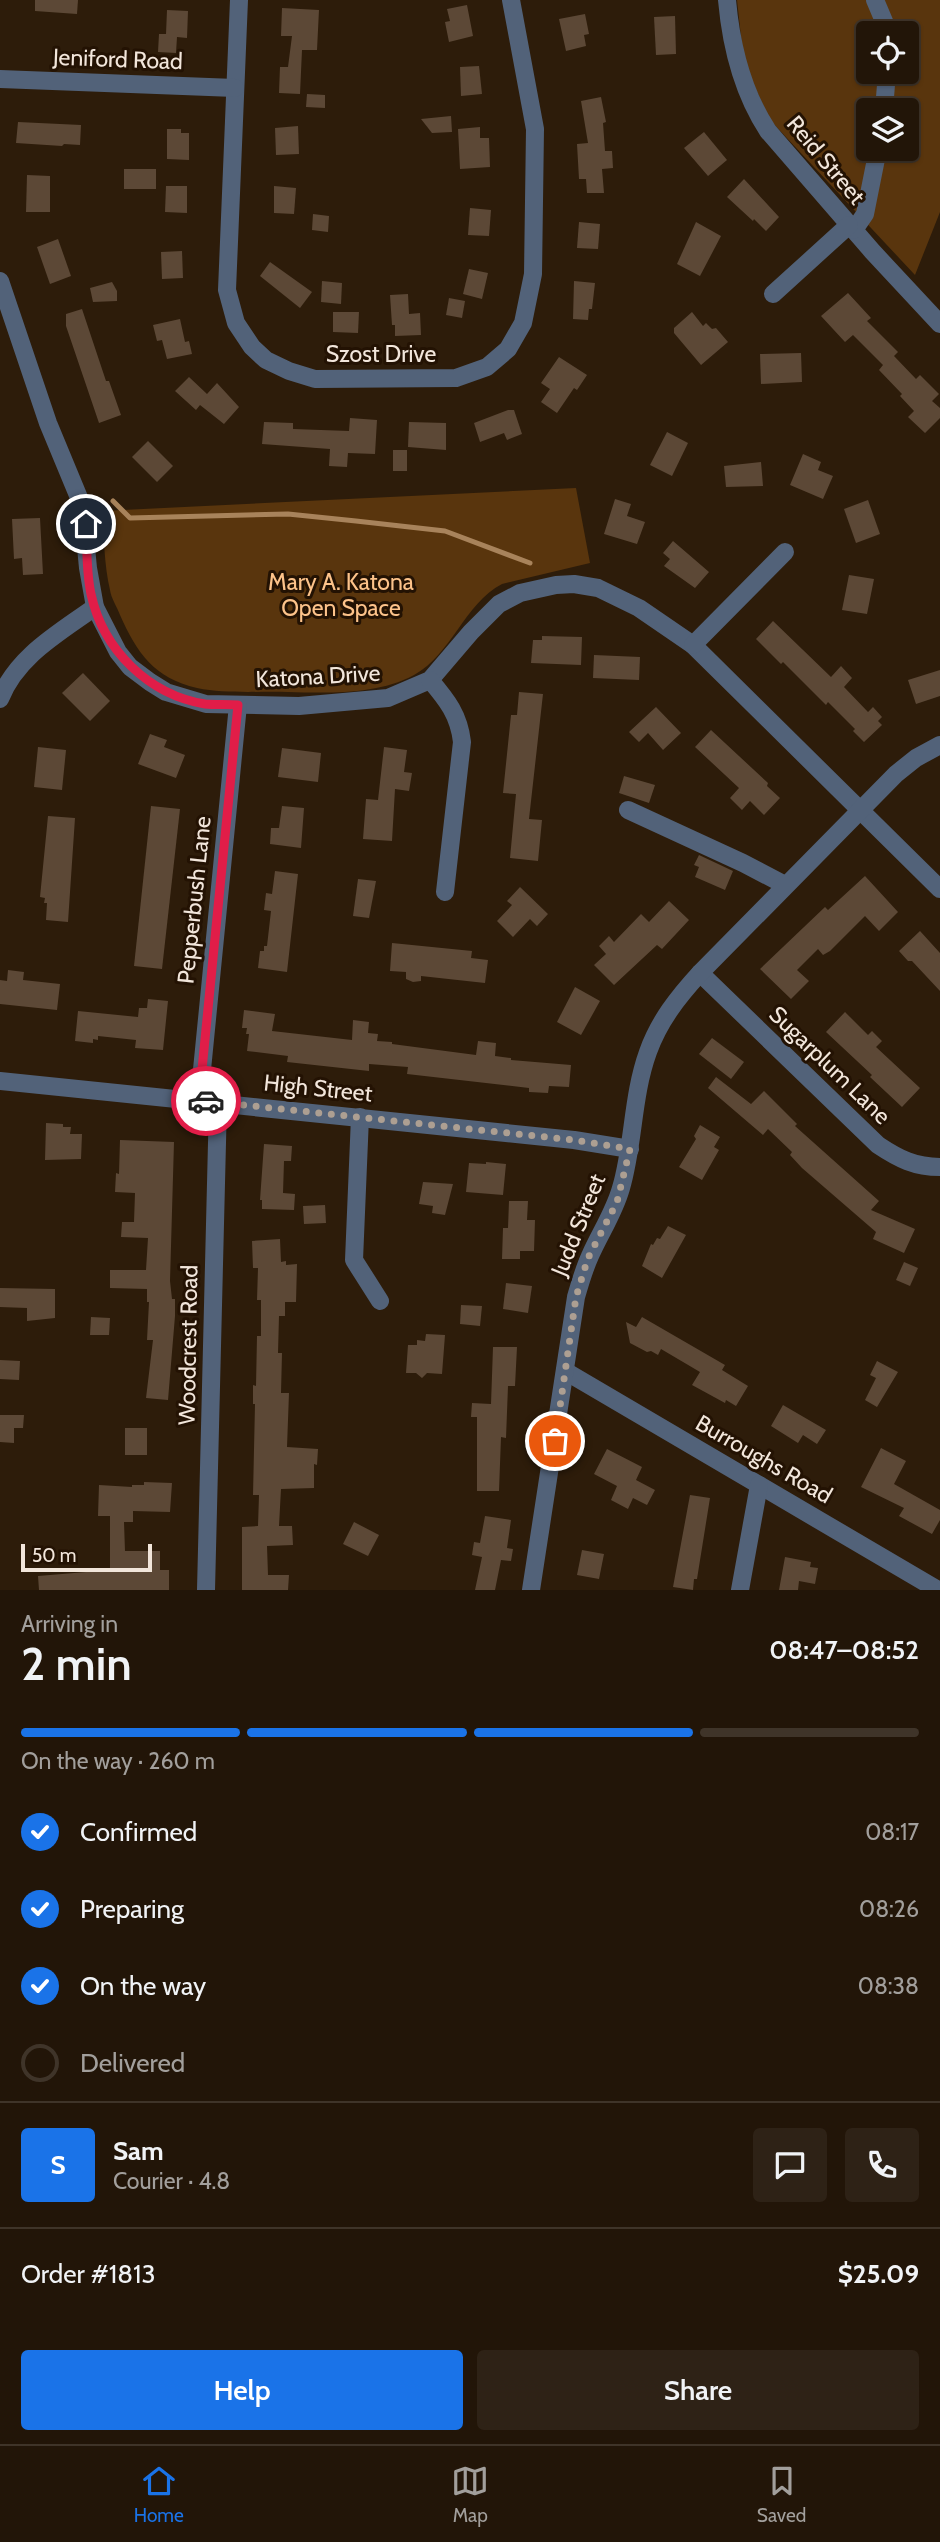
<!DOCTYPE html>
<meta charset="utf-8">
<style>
body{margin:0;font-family:Cabin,sans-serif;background:#2e2216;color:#f1f3f6;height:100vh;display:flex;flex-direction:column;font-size:26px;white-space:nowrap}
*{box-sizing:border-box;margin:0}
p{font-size:23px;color:#a29f9c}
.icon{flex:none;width:38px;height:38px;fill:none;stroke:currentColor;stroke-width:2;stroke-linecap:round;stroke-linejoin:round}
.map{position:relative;height:1590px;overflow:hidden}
.drawer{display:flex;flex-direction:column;background:#221508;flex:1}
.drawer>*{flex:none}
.tools{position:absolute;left:856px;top:21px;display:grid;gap:14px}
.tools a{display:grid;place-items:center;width:63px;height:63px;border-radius:7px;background:#221508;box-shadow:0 2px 5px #0004,0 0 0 2px #3f3429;font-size:35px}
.scale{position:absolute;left:21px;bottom:18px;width:131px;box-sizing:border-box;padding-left:7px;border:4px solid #f2e6db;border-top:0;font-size:19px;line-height:24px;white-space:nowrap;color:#f2e6db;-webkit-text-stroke:5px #231203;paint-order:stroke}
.pin{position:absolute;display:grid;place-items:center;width:60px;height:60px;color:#fff;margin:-30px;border:4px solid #fff;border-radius:50%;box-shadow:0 2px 7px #0007}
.courier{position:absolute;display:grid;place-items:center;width:70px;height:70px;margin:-35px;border:5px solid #e11d48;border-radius:50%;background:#fff;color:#222;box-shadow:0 2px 9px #0007}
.headline em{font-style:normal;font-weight:600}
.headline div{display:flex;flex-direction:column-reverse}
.headline{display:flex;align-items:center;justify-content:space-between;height:119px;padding:0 21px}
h1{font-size:46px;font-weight:600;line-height:52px}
.bar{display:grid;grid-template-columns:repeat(4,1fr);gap:10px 7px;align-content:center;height:84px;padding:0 21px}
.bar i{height:9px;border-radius:5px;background:#3f3429}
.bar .on{background:#1a73e8}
.bar p{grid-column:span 4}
.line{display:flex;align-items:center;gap:18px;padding:0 21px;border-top:2px solid #3f3429}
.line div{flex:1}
.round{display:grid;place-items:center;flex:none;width:74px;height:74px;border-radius:7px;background:#2e2216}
ol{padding:0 21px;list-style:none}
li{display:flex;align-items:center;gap:21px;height:77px}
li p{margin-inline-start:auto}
li .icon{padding:7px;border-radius:50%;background:#1a73e8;color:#fff;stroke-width:4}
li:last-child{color:#a29f9c}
li i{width:38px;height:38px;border:4px solid #3f3429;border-radius:50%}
.primary-button{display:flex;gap:14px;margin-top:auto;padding:14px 21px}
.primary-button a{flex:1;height:80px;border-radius:7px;background:#1a73e8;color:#fff;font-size:28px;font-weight:600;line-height:80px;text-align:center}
.primary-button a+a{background:#2e2216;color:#f1f3f6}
.tab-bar{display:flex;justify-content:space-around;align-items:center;height:98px;border-top:2px solid #3f3429;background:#221508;font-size:19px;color:#a29f9c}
.tab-bar a{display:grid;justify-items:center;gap:4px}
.tab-bar .on{color:#1a73e8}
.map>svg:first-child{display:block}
.green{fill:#59350d;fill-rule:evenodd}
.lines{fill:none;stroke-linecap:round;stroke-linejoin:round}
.stream{stroke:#a8835b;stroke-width:5}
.building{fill:#5c4836}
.minor{stroke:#526279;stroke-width:18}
.done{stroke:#ad9f92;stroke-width:7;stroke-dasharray:0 12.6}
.route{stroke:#e11d48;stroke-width:9}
.labels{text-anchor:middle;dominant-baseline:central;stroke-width:6;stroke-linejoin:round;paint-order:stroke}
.street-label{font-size:23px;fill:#f2e6db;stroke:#231203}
.park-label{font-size:23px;fill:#fdc38a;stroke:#231203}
</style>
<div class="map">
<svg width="940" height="1590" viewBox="0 0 940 1590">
<rect width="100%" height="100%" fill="#2d1c0a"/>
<g class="green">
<path d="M737 0H940V212L915 275 770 120 744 64ZM868 33H906V72H868ZM868 110H906V149H868Z"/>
<path d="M576 488 590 563 502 584C464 604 452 654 414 675 377 695 329 693 288 692 259 691 226 694 197 688 154 678 137 653 120 615 117 607 111 598 110 590 104 565 104 536 102 511Z"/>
</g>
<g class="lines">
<path class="stream" d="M113 501 130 518 288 514 356 521 445 531 530 563"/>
</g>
<g class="building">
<path d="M35 0H78L77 14 35 11Z"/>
<path d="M467 5 473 36 449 42 445 22 450 21 447 9Z"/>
<path d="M282 8 319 10 317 50H302L300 94 279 93 280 67H288L292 36H281Z"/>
<path d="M167 10 188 11 187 38 177 37 176 53 158 52 159 34H166Z"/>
<path d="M585 14 589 34 584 35 586 46 566 51 559 19Z"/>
<path d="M675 16 676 54 656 55 654 17Z"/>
<path d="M479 66 482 94 461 96 460 67Z"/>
<path d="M307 94 325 95V108L306 107Z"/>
<path d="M601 97 606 122 603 123 605 151H612L613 168 602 169 604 193H587L586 179H579L577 144 588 143 581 101Z"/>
<path d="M451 116 452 132 432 133 421 119Z"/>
<path d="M18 122 81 125 80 145 64 144 62 146 16 143Z"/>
<path d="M298 126 299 154 276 155 275 128Z"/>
<path d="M480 127V138H489L490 167 460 169 458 129Z"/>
<path d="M167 129H181V133H189V160L167 159Z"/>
<path d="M704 132 727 160 708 176 684 148Z"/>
<rect x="124" y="169" width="32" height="20"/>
<path d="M27 175 50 176V212H26Z"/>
<path d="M744 179 779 217 766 231 754 219 753 221 727 197Z"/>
<path d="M166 186H187V213L165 212Z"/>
<path d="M274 186 296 188 294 214 274 213Z"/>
<path d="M470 208 491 210 489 236 468 235Z"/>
<path d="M313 214 329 216 328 232 312 230Z"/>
<path d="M579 222 600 224 598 249 577 248Z"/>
<path d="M696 222 721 236 700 276 677 264Z"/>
<path d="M58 239 71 276 50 284 37 247Z"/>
<path d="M182 251 183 278 162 279 161 252Z"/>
<path d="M270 262 312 292 300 308 260 276Z"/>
<path d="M469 269 488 273 482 299 463 294Z"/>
<path d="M322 281 342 283 341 304 321 302Z"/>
<path d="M574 281 595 283 592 309H589L588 320 573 319Z"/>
<path d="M112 282 117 291V301L93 302 90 288Z"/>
<path d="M848 293 871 318 867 321 898 352 894 356 916 379 920 375 939 394 932 401 940 408V418L925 433 908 417 914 411 900 396 902 394 879 370 883 365 853 335 845 342 821 316Z"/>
<path d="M408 294 409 314 420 313 421 335 395 336V325H392L390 295Z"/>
<path d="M449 298 465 301 462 318 446 315Z"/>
<path d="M82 309 106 381H109L121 415 99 423 66 326V314Z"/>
<path d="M333 312H359L358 333 333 332Z"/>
<path d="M692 312 703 326 706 323 712 329 716 328 728 342 701 365 674 333V328Z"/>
<path d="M180 319 185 342 189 341 192 354 167 359 162 340 157 341 153 325Z"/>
<path d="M801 353 802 382 761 384 760 354Z"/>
<path d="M559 357 587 375 577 390 574 388 557 413 541 402 550 389 541 383Z"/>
<path d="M189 377 207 394 217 383 239 407 224 424 200 405 196 410 175 391Z"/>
<path d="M508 410H514L522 434 507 440 504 433 480 442 474 423Z"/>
<path d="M350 418 377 420 375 454 348 453 347 467 329 466 330 449 262 444 264 422 293 423V429L349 431Z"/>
<path d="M409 422 446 423V450L408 447Z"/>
<path d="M667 432 688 443 672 476 650 465Z"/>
<path d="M148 441 173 466 157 482 132 457Z"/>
<rect x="393" y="450" width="14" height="21"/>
<path d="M803 454 821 462 818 470 833 476 823 499 790 485Z"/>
<path d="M761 462 763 486 726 487 724 466Z"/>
<path d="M615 499 631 504 627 516 645 522 637 544 604 534Z"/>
<path d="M868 500 880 534 856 543 844 509Z"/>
<path d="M40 518 43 574 23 575 22 558 14 559 12 519Z"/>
<path d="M673 541 709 572 695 588 664 566 670 559 663 553Z"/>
<path d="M849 575 874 579 867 614 842 610Z"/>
<path d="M773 621 831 677 841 666 852 678 844 687 868 712 873 707 882 717 878 721 882 725 864 742 853 731 855 729 828 702 826 705 783 662 781 664 756 639Z"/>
<path d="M542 636 582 637 581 665 531 663 533 640H542Z"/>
<path d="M594 655 640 657 639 680 593 678Z"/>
<path d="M940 670V696L916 704 908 680Z"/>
<path d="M83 673 110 701 90 721 62 693Z"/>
<path d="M519 692 543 694 529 819 542 820 538 861 510 858 516 794 503 793 511 715H517Z"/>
<path d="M656 707 681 733 663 750 648 733 639 742 629 732Z"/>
<path d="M711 730 768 783 767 786 780 798 764 815 750 801 742 810 730 798 739 788 695 747Z"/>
<path d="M150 734 167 740 164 747 185 755 176 778 138 764Z"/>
<path d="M38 747 66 750 62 790 34 787Z"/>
<path d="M384 747 407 750 404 772 412 773 409 791 395 789 392 841 363 839 366 799 378 800Z"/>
<path d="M282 748 321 753 318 782 278 777Z"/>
<path d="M624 776 655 785 649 803 619 793Z"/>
<path d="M151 806 180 809 162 969 134 966Z"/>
<path d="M282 806 304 808 301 848 270 844 271 828H279Z"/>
<path d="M48 816 75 818 68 922 46 920 47 903H44L45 898 40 897Z"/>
<path d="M699 855 733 871 725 890 695 877 699 867 694 865Z"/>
<path d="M275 871 298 874 287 972 258 968 260 951H264V946H267L271 911 264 910 266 893 272 894Z"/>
<path d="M865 876 898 912 879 931 865 916 830 951 823 955 818 949 797 970 809 981 791 999 760 969 825 907 828 910Z"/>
<path d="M358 879 376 881 369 918 353 916Z"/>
<path d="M520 887 548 914 537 926 530 919 513 937 497 921 512 905 507 901Z"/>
<path d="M669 901 689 920 662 949 657 945 614 985 594 965 606 954 599 946 609 936 614 942 641 914 649 922Z"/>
<path d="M920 931 940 953V991L912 961H908L899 951Z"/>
<path d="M392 943 472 951 471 958 488 960 485 983 421 976V981L413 982 406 979V972L390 971Z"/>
<path d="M8 970 24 972 23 980 60 984 57 1010 0 1004V980L7 981Z"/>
<path d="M575 987 600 1001 581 1035 557 1022Z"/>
<path d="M148 999 168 1001 163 1050 135 1048 136 1040 98 1036V1040L93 1039V1043L75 1041 78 1011 138 1017 139 1008H147Z"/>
<path d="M244 1010 275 1014 272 1031 352 1040 353 1020 369 1022 368 1033 378 1034 377 1041 392 1042V1044L476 1055 478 1041 496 1043 495 1056 511 1058V1060L571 1065 569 1087 549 1086 548 1093 529 1092V1088L407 1074 408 1067 369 1064V1071L287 1062 288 1056 247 1051 249 1034H246L247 1028H242Z"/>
<path d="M845 1012 868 1035 872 1031 882 1041 876 1047 920 1088 902 1107 870 1077 872 1075 826 1032Z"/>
<path d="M712 1038 744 1062 731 1079 699 1054Z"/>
<path d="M716 1077 751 1104 764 1091 797 1124 795 1126 879 1201 871 1210 915 1229 904 1253 873 1239 876 1232 802 1168 790 1155 792 1152 768 1129 763 1135 708 1088Z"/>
<path d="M46 1123 63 1124V1127H71L70 1134H82L81 1159 45 1160Z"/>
<path d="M700 1125 720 1137 714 1147 719 1150 702 1180 679 1167 696 1139 694 1136Z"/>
<path d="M120 1140 174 1142 170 1281 172 1299H175V1316L168 1400 146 1398 153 1340H147L149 1302H147V1289L110 1288V1270H146L148 1238 121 1237 122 1222H134L135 1193 115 1192 116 1173 119 1174Z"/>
<path d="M264 1144 292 1146 291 1161H284L283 1193 295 1194 294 1210 262 1209V1200H260Z"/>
<path d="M486 1162 506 1164 503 1195 466 1192 469 1163 486 1164Z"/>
<path d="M423 1182 453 1184 445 1215 432 1213 433 1206 419 1204Z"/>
<path d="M509 1201H528L527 1220H535L534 1251H520V1259H502L503 1228H508Z"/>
<path d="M325 1205 326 1223 304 1224 303 1206Z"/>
<path d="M668 1226 686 1235 662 1278 642 1266 651 1244 653 1245 657 1238 660 1239Z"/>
<path d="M280 1239 281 1262 286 1261V1265L297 1264 296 1302H285V1316H279L278 1353H282L281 1393H289L287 1447 318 1449 317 1465 314 1464V1488L281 1489 279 1526H292L293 1545 267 1546 268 1575H289L288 1590H242V1527L258 1526 259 1495H253L255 1404H253V1385L256 1386 257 1336H261V1300H257L258 1268H253L252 1241Z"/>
<path d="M904 1262 918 1268 910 1286 896 1280Z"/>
<path d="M506 1283 532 1286 528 1313 503 1309Z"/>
<path d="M0 1288 55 1289V1318L27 1321V1308L0 1307Z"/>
<path d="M461 1305 482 1306 480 1326 460 1324Z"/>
<path d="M91 1317 110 1318 109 1335H90Z"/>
<path d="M642 1317 725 1365 722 1370 748 1386 736 1406 726 1400 725 1403 692 1385 700 1372 661 1349 658 1355 651 1351 647 1352 630 1343 626 1322 636 1327Z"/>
<path d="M426 1334 445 1335 442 1374 427 1373 422 1378 416 1373H406L408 1345H417V1340L425 1341Z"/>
<path d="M493 1347H517L515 1386H508L506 1438 501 1437 499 1491H477V1417H471L472 1403 491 1404Z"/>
<path d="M0 1360 20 1361 19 1380 0 1379Z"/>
<path d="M877 1361 898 1372 877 1407 865 1400 876 1378 870 1375Z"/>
<path d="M783 1405 826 1430 817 1444 803 1435 798 1443 771 1426Z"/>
<path d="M0 1415H24L23 1428H14V1443L0 1442Z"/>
<rect x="125" y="1428" width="22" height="27"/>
<path d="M881 1448 906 1461 894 1484 940 1510V1520L932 1534 899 1516 904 1508 861 1487Z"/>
<path d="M607 1449 642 1467 636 1480 655 1490 647 1505 633 1498 628 1509 611 1500 617 1486 594 1474Z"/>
<path d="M144 1482 172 1483 170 1512 133 1511V1522H124L125 1551H160V1570H169V1590H39L38 1576 110 1570V1516H98L99 1485 132 1487V1485H144Z"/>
<path d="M690 1495 710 1498 697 1579H694L693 1590 673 1587Z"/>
<path d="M485 1516 511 1520 507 1548 513 1549 511 1561 501 1560 495 1590H475L482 1557 472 1555 474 1542 480 1543Z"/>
<path d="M354 1522 379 1535 368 1556 343 1544Z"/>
<path d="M582 1550 604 1554 599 1579 577 1575Z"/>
<path d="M785 1557 811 1562 810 1567 818 1568 815 1584 799 1581 798 1590H779Z"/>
</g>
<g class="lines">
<g class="minor">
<path d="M239 0 227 290 236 323 252 347 266 360 289 371 315 379 456 378 487 367 508 349 523 323 533 274 535 129 511 0"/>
<path d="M727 0C731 45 743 93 768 131L872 251 940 324"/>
<path d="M875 0 889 33"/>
<path d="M0 79 235 88"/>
<path d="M884 110 887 72"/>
<path d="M854 230 865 214 878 149"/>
<path d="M0 281 48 423 82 505 88 568 95 607 118 652 130 667 150 682 166 692 206 704 299 706 388 698 430 680 471 632 499 604 520 593 556 585 574 584 598 588 639 608 693 645 940 889"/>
<path d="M773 294 849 225"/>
<path d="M693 645 785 552"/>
<path d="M430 680C447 700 459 715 462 742L445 892"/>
<path d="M0 699C17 656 59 633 95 607"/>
<path d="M628 810 743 863 785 885"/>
<path d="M700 973 878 1145C899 1159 915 1167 940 1167"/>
<path d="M0 1081 574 1140 630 1149"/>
<path d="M199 1100 238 705"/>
<path d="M360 1117 354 1260 380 1301"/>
<path d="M565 1371 938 1590"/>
<path d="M206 1590 218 1102"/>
<path d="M531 1590 576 1297C580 1283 584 1269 590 1256 600 1233 614 1213 621 1188 634 1144 632 1096 648 1052 659 1021 678 997 700 973L896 774 916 758 940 745"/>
<path d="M740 1590 759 1485"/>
</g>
</g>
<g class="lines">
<path class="done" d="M206 1101 574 1140 630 1149 617 1202 588 1258 576 1297 555 1441"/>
<path class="route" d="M86 524C87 547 86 571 91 594 103 650 149 695 205 704 216 705 227 704 238 705L199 1100 206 1101"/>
</g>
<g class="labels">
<g class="street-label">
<text transform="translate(118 59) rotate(2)">Jeniford Road</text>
<text transform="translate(826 160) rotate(50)">Reid Street</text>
<text x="381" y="354">Szost Drive</text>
<text transform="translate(318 676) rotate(-3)">Katona Drive</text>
<text transform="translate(194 900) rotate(-84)">Pepperbush Lane</text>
<text transform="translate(830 1065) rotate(44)">Sugarplum Lane</text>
<text transform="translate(318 1088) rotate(6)">High Street</text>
<text transform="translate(578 1225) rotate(-68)">Judd Street</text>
<text transform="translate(188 1345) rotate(-89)">Woodcrest Road</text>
<text transform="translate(764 1459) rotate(30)">Burroughs Road</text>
</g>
<g class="park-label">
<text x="341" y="582">Mary A. Katona<tspan x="341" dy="26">Open Space</tspan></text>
</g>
</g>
</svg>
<div class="tools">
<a><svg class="icon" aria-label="locate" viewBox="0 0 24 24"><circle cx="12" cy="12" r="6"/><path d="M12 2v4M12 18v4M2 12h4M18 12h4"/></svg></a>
<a><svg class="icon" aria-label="layers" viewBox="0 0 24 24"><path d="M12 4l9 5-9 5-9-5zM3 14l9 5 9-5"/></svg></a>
</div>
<div class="scale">50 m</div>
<div class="pin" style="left:555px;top:1441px;background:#ea580c"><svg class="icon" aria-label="bag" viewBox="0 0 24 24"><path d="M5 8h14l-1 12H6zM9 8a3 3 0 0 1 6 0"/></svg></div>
<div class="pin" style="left:86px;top:524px;background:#1f2937"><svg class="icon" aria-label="home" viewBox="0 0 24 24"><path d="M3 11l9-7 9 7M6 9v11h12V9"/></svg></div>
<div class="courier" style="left:206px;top:1101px"><svg class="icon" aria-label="car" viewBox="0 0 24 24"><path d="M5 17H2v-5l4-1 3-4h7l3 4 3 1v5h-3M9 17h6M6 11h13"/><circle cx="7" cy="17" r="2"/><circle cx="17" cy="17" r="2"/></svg></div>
</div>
<section class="drawer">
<div class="headline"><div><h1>2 min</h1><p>Arriving in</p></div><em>08:47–08:52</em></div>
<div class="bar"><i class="on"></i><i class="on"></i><i class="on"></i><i></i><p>On the way · 260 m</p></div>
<ol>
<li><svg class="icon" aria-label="check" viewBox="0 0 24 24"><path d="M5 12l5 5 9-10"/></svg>Confirmed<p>08:17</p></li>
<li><svg class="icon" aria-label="check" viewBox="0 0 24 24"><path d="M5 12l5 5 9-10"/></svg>Preparing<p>08:26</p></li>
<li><svg class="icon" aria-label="check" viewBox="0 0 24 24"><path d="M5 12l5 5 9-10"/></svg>On the way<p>08:38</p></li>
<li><i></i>Delivered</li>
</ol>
<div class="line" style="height:126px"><b class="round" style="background:#1a73e8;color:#fff">S</b><div><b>Sam</b><p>Courier · 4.8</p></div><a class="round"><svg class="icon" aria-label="chat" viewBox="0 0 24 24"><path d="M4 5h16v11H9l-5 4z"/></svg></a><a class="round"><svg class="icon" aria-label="phone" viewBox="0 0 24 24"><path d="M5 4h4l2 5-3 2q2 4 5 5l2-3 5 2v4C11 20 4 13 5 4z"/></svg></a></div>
<div class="line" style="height:91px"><div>Order #1813</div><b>$25.09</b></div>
<div class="primary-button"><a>Help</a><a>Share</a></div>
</section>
<nav class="tab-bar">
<a class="on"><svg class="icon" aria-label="home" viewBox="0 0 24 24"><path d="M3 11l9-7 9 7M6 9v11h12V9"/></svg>Home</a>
<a><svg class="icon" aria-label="map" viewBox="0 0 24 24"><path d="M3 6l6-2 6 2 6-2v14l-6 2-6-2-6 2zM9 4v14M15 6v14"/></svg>Map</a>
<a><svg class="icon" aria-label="saved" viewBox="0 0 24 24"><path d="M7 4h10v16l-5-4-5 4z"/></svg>Saved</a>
</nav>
